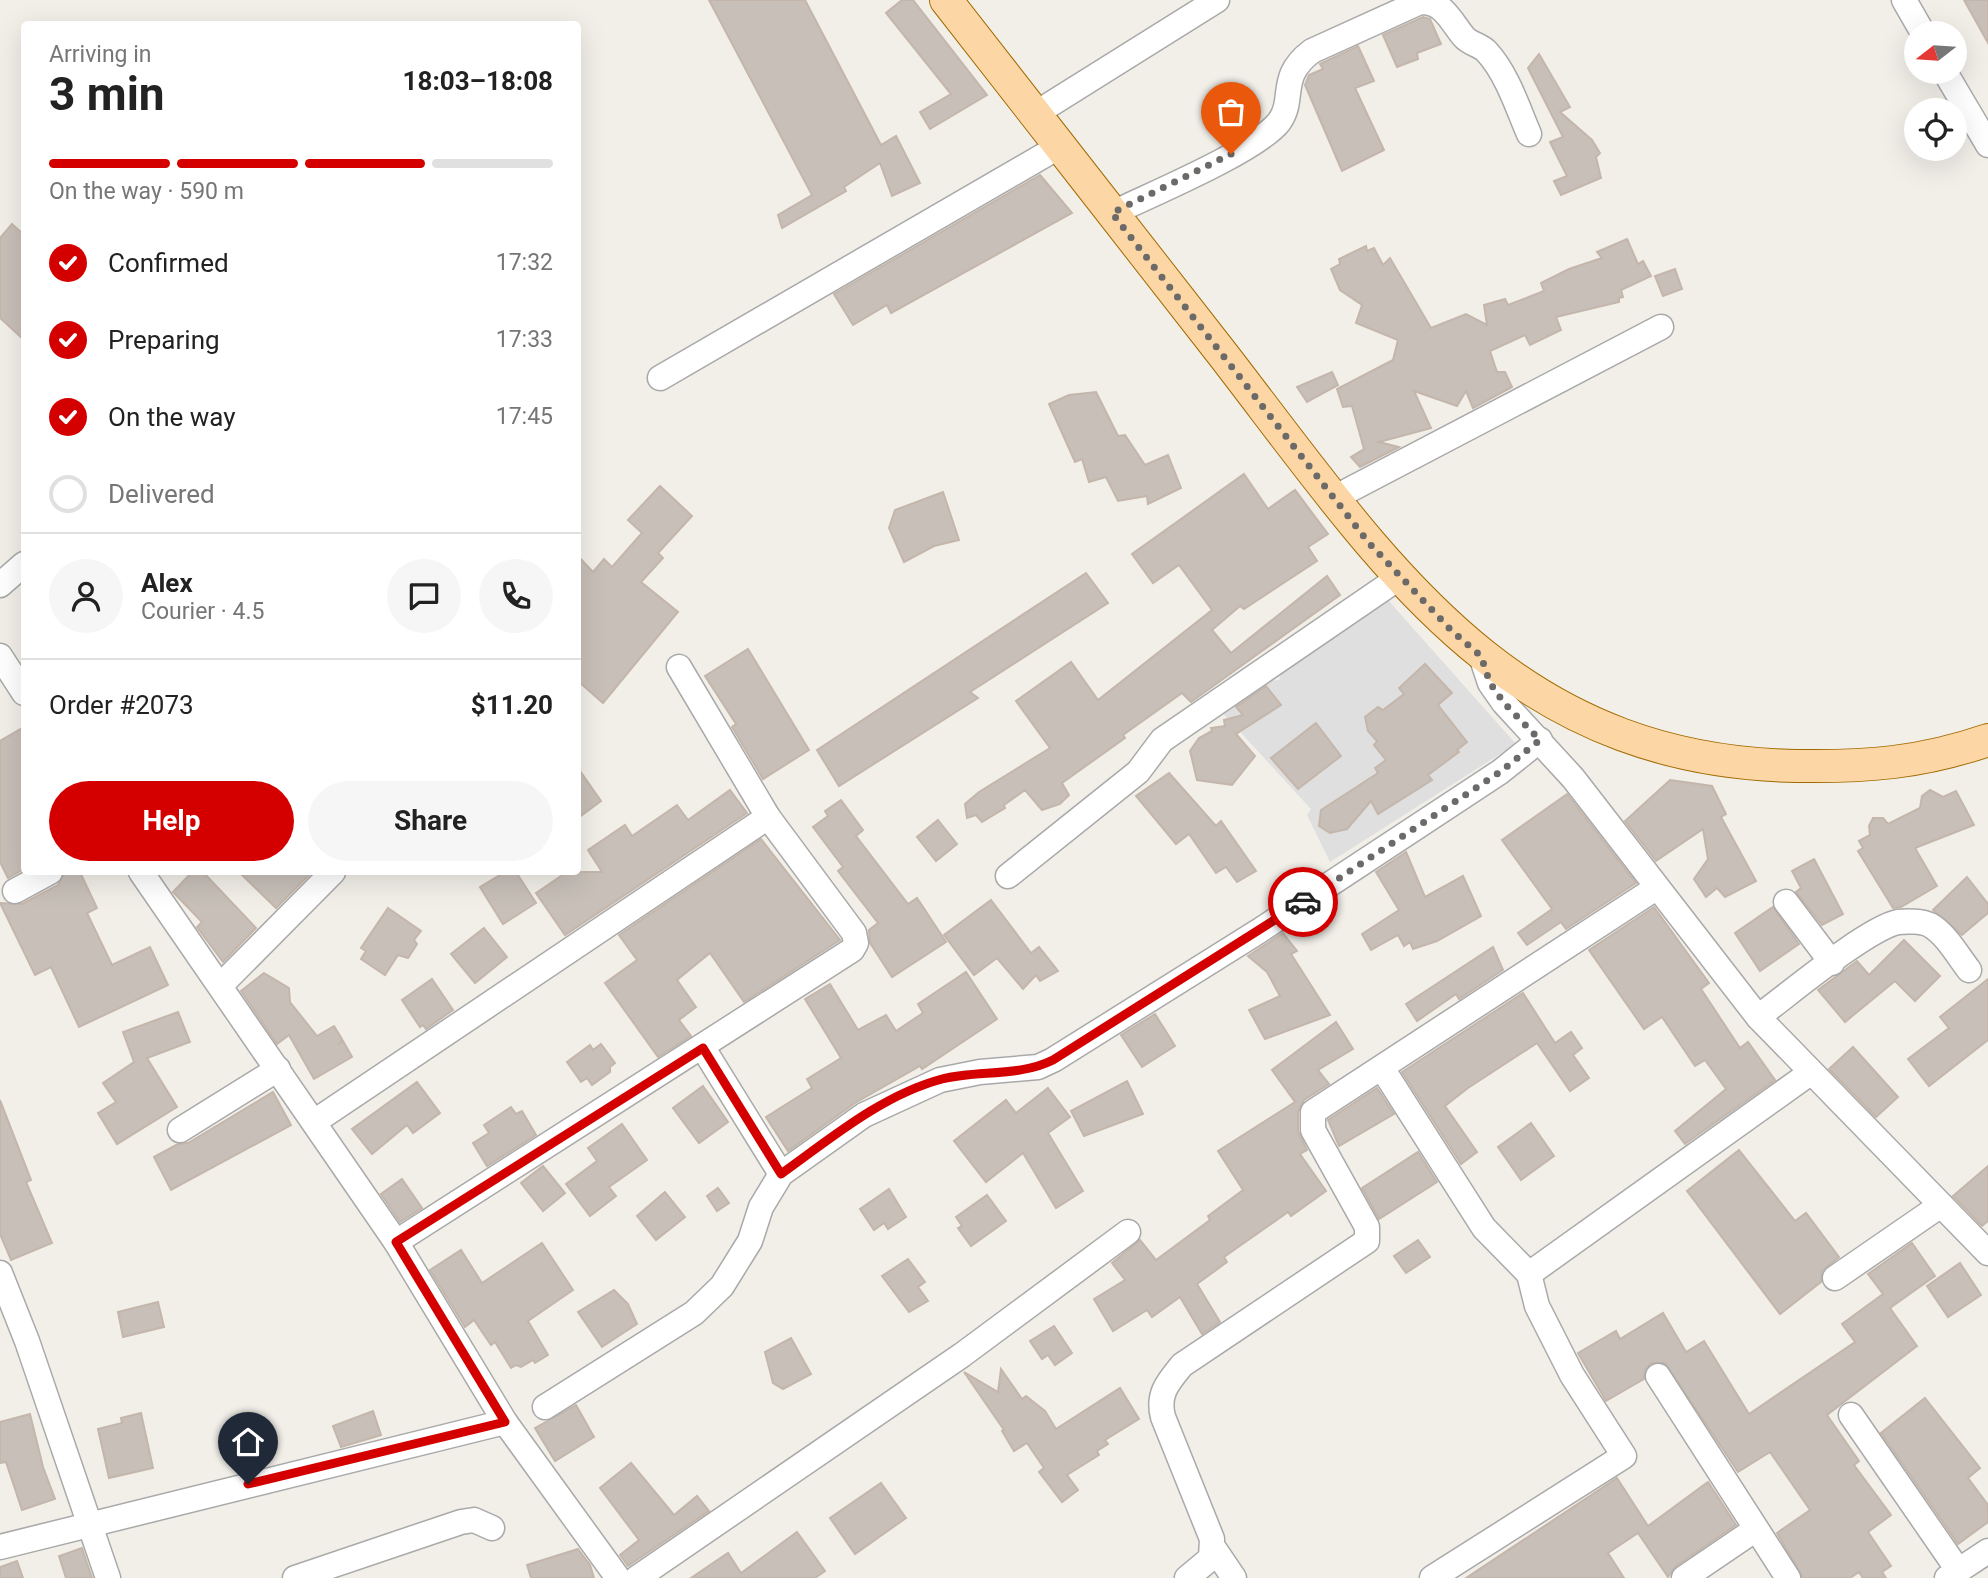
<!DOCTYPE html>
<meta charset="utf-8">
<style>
body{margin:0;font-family:Roboto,sans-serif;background:#f6f6f6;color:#222;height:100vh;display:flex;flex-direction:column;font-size:26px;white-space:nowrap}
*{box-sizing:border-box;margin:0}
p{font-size:23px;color:#767676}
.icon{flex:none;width:38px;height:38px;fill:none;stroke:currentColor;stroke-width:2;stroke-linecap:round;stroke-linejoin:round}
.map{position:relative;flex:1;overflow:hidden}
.drawer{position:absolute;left:21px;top:21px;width:560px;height:854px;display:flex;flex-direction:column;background:#fff;border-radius:7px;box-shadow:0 7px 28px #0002}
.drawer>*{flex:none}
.needle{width:46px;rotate:253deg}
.tools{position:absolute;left:1904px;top:21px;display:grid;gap:14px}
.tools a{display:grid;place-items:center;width:63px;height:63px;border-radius:50%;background:#fff;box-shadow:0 7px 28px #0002;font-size:35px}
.pin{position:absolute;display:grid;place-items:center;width:60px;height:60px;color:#fff;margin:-72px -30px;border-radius:50% 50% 50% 0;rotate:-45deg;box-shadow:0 0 7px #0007}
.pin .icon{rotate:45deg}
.courier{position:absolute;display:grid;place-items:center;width:70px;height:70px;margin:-35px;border:5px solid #d40000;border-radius:50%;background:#fff;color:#222;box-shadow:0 2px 9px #0007}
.headline em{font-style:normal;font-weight:700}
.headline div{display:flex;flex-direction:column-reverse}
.headline{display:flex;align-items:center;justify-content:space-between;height:119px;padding:0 28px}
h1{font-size:46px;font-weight:700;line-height:52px}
.bar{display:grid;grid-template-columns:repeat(4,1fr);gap:10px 7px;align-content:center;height:84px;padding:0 28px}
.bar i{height:9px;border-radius:5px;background:#e0e0e0}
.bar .active{background:#d40000}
.bar p{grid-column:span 4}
.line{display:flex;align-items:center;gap:18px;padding:0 28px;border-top:2px solid #e0e0e0}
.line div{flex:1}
.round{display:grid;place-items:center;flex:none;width:74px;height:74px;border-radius:37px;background:#f6f6f6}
ol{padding:0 28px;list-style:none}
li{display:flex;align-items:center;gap:21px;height:77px}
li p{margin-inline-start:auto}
li .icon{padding:7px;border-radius:50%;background:#d40000;color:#fff;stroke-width:4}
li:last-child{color:#767676}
li i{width:38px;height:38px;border:4px solid #e0e0e0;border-radius:50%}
.action{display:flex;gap:14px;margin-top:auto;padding:14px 28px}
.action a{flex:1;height:80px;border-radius:42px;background:#d40000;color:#fff;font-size:28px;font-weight:700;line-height:80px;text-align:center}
.action a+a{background:#f6f6f6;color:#222}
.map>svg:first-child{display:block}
.residential{fill:#e0dfdf}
.building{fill:#c7bfb8;stroke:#c4b6ab;stroke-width:2}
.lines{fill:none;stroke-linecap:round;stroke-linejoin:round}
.minor-casing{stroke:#a9a9a9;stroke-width:27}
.major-casing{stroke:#a06b00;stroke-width:34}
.minor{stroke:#fff;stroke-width:24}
.major{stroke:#fcd6a4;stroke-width:32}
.done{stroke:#6b6a68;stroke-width:7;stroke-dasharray:0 12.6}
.route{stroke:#d40000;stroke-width:9}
</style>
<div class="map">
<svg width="1988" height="1578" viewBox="0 0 1988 1578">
<rect width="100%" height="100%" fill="#f2efe9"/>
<path class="residential" d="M1387 599 1516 744 1330 862 1307 815 1311 809 1220 710 1268 681 1279 680 1282 669Z"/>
<g class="building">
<path d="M709 0H805L881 145 896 136 920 183 892 196 880 163 844 187 846 191 782 228 778 215 812 195Z"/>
<path d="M902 0H913L987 95 930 129 920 112 951 94 886 13Z"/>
<path d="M1964 0H1988V43Z"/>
<path d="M1423 17 1430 19 1441 44 1417 53 1418 59 1397 67 1383 35Z"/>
<path d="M1358 46 1374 81 1355 88 1384 150 1342 171 1305 85 1309 75 1323 69 1320 64Z"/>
<path d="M1539 54 1570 107 1560 112 1592 140 1600 153 1596 157 1601 178 1561 195 1554 181 1567 176 1550 142 1563 137 1528 68Z"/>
<path d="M1040 175 1072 213 891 313 887 305 853 325 834 294Z"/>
<path d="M12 224 24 235V340L0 318V238Z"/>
<path d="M1627 239 1638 264 1643 261 1651 276 1621 290 1623 297 1619 298V302L1556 317 1561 330 1530 345 1525 335 1490 351 1497 372H1505L1512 387 1473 408 1466 391 1457 406 1414 391 1431 428 1379 442 1399 447 1360 467 1351 457 1364 449 1352 406 1343 407 1337 389 1393 360 1398 340 1356 323 1362 305 1340 290 1331 269 1340 264 1339 259 1366 246 1367 251 1374 248 1383 265 1390 258 1431 328 1466 314 1487 325 1484 305 1505 299 1508 305 1544 291 1541 283 1569 269 1602 258 1597 252Z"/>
<path d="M1675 269 1682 289 1663 296 1655 276Z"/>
<path d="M1332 372 1338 385 1307 402 1297 387Z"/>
<path d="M1096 392 1118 436 1125 435 1145 465 1168 455 1181 488 1148 504 1147 496 1118 501 1106 477 1089 482 1082 459 1075 462 1049 404 1069 395Z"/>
<path d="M1244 474 1268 509 1295 490 1328 534 1308 547 1317 561 1244 609 1240 606 1212 630 1231 653 1327 576 1340 595 1191 702 1182 693 1123 735 1125 738 1062 783 1069 795 1060 804 1042 810 1025 790 1004 805 1005 808 982 822 976 815 967 818 965 804 979 792 1050 748 1016 701 1071 662 1098 700 1212 610 1179 565 1153 583 1132 554Z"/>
<path d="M660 486 692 516 658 553 663 558 641 582 678 612 603 703 578 681V556L593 572 604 559 612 567 642 533 628 520Z"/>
<path d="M943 492 959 540 934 546 904 562 889 528 895 510Z"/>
<path d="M1086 573 1108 603 970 692 978 698 839 786 817 750Z"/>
<path d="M748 649 809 750 763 779 732 727 736 724 705 676Z"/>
<path d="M1425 664 1452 693 1438 705 1467 742 1457 750 1459 752 1428 775 1432 780 1378 814 1371 801 1347 829 1330 833 1319 826 1321 810 1378 773 1375 768 1386 760 1374 745 1377 741 1368 731 1365 717 1378 707 1383 710 1404 694 1399 688Z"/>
<path d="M1266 686 1281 705 1236 734 1255 756 1232 785 1197 780 1190 751 1199 738 1212 731 1211 728 1225 726 1224 720 1243 715 1236 707Z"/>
<path d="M1316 723 1341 756 1298 789 1271 758Z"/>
<path d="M24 727V869L8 878 0 862V741Z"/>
<path d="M578 768 601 801 578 818Z"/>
<path d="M1169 773 1216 826 1221 821 1256 871 1237 882 1226 867 1216 873 1189 834 1176 844 1136 796Z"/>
<path d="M1670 780 1712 786 1726 814 1721 817 1756 881 1725 897 1717 888 1706 897 1694 879 1708 859 1703 829 1656 861 1625 821Z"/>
<path d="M730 790 747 813 565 935 536 893 567 872H602L588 850 625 825 632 836 677 805 688 820Z"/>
<path d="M1930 790 1943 797 1956 791 1974 825 1915 848 1937 886 1901 907 1893 908 1858 851 1863 848 1859 841 1870 835 1869 826 1873 818H1883L1888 824 1920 808 1922 796Z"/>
<path d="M1567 794 1636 883 1566 929 1561 922 1527 945 1518 933 1552 909 1502 840Z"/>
<path d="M841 800 863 830 856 836 908 904 917 898 946 942 892 977 870 943 869 930 878 923 838 871 843 867 813 827 828 816 825 811Z"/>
<path d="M938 820 957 844 936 861 917 837Z"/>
<path d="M761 839 840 940 744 1002 710 953 677 980 696 1007 679 1020 691 1036 658 1057 605 983 637 960 619 935Z"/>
<path d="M1406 852 1425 897 1463 876 1481 916 1437 941 1413 949 1410 942 1404 946 1398 935 1371 950 1362 934 1399 910 1376 872Z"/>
<path d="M1814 859 1843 914 1822 925 1796 892 1801 888 1792 871Z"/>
<path d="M65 872H80L97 908 87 913 112 965 150 947 168 985 79 1027 51 967 35 975 0 903 22 904 58 885Z"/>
<path d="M192 872H203L256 928 223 962 197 927 202 922 173 892Z"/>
<path d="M239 872H312L276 908Z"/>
<path d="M505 872H516L536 903 503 924 480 887Z"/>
<path d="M1967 877 1988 904V913L1962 935 1933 910Z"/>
<path d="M991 900 1031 953 1039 947 1058 971 1040 981 1036 975 1023 989 997 958 974 975 944 935Z"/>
<path d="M1654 907 1709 983 1701 989 1740 1048 1748 1042 1775 1080 1685 1144 1675 1131 1726 1089 1705 1060 1695 1066 1662 1017 1644 1029 1589 950Z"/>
<path d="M1773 907 1799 944 1760 971 1735 933Z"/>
<path d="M388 908 421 931 414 940 417 944 408 958 398 955 385 975 361 959 366 951 361 948Z"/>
<path d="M484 928 507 957 475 983 451 954Z"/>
<path d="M1283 933 1297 951 1291 954 1330 1015 1265 1039 1249 1010 1280 996 1267 972 1248 956Z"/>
<path d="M1904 940 1940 976 1915 1001 1895 981 1845 1022 1818 990 1857 961 1869 975Z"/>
<path d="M1493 947 1503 970 1459 999 1456 994 1417 1021 1406 1004Z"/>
<path d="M966 972 997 1019 922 1069 920 1066 855 1103 788 1151 766 1117 812 1088 807 1079 841 1058 805 999 830 984 858 1030 886 1015 896 1031 923 1013 918 1004Z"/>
<path d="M264 973 289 988 290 1002 317 1036 334 1026 342 1039 340 1043 343 1041 352 1057 314 1079 289 1035 277 1044 241 991Z"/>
<path d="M432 979 453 1010 426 1029 423 1025 420 1027 402 1000Z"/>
<path d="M1988 979V1040L1929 1086 1908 1059 1949 1028 1940 1017Z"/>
<path d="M1523 993 1555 1043 1571 1032 1582 1048 1573 1055 1589 1078 1570 1091 1537 1043 1468 1088 1445 1106 1477 1152 1461 1164 1402 1072Z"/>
<path d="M178 1012 190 1042 147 1058 177 1107 117 1144 98 1113 116 1102 103 1083 134 1062 123 1032Z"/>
<path d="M1155 1014 1175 1046 1142 1067 1121 1035Z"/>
<path d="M1336 1022 1353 1049 1318 1070 1329 1084 1304 1100 1298 1112V1131L1307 1150 1300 1154 1326 1191 1291 1216 1288 1212 1224 1257 1227 1262 1197 1284 1220 1322 1202 1334 1180 1297 1152 1317 1147 1310 1113 1331 1094 1299 1125 1280 1112 1263 1140 1240 1156 1260 1210 1220 1208 1216 1243 1190 1218 1151 1295 1102 1272 1070Z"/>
<path d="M601 1044 615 1063 610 1067V1072L592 1085 587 1078 581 1082 567 1062 590 1045 593 1050Z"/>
<path d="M1853 1047 1898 1097 1876 1117 1829 1069Z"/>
<path d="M1127 1081 1143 1114 1084 1136 1071 1111Z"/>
<path d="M417 1082 440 1113 413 1133 407 1125 372 1154 352 1129Z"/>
<path d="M703 1086 728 1122 699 1143 673 1108Z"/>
<path d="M1048 1088 1070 1117 1048 1133 1083 1191 1056 1208 1023 1153 986 1182 954 1141 1006 1100 1016 1113Z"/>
<path d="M1377 1088 1394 1114 1339 1146 1328 1120Z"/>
<path d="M273 1092 291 1125 171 1190 154 1157 178 1144 188 1143Z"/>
<path d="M0 1100 31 1180 26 1182 52 1243 11 1260 0 1234Z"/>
<path d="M511 1107 516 1114 522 1111 536 1135 487 1166 473 1143 489 1133 484 1125Z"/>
<path d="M1531 1123 1554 1156 1521 1180 1498 1147Z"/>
<path d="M622 1124 647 1160 609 1187 616 1196 590 1216 566 1184 597 1161 588 1148Z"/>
<path d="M1739 1150 1795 1221 1806 1213 1839 1257 1822 1271 1821 1282 1780 1314 1687 1191Z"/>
<path d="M1418 1152 1437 1182 1379 1219 1362 1188Z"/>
<path d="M543 1166 565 1193 543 1211 521 1183Z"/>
<path d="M1988 1166V1221L1982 1226 1953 1196Z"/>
<path d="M402 1179 422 1208 400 1222 381 1194Z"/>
<path d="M718 1188 729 1203 717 1211 707 1196Z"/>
<path d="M889 1189 906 1217 888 1229 884 1223 874 1230 860 1209Z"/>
<path d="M665 1192 685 1217 656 1240 637 1216Z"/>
<path d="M987 1195 1006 1221 971 1246 958 1228 962 1226 956 1217Z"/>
<path d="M1418 1240 1430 1257 1406 1273 1394 1256Z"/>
<path d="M542 1243 573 1290 528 1321 548 1355 535 1363 533 1360 521 1367 516 1365 511 1368 495 1342 491 1345 474 1320 465 1327 430 1270 461 1250 482 1283Z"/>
<path d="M1912 1243 1935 1276 1890 1308 1917 1346 1827 1415 1859 1461 1854 1465 1891 1515 1868 1532 1891 1566 1882 1572 1886 1578H1863L1859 1572 1850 1578H1803L1777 1533 1810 1510 1770 1452 1738 1472 1665 1363H1651L1645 1370 1644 1379 1606 1401 1578 1353 1616 1331 1620 1339 1663 1313 1686 1352 1704 1341 1749 1414 1855 1342 1842 1324 1883 1294 1868 1274Z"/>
<path d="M908 1259 925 1282 918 1287 928 1301 909 1312 882 1276Z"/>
<path d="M1960 1263 1981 1295 1948 1317 1927 1286Z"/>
<path d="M614 1290 628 1304 637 1324 602 1347 578 1312Z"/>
<path d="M158 1302 164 1327 123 1337 118 1312Z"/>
<path d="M1054 1326 1072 1353 1055 1365 1048 1355 1042 1359 1030 1341Z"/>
<path d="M791 1338 811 1374 783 1389 773 1383 765 1352Z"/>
<path d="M1001 1369 1022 1399 1026 1396 1045 1411 1056 1429 1120 1388 1139 1419 1105 1440 1108 1444 1097 1451 1099 1455 1067 1475 1078 1490 1062 1502 1039 1472 1044 1468 1027 1443 1014 1451 1002 1431 1004 1430 964 1372 998 1392Z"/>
<path d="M1925 1398 1980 1468 1968 1478 1988 1505V1522L1958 1544 1881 1433Z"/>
<path d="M576 1405 594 1437 555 1461 535 1428Z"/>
<path d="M373 1411 381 1435 341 1447 333 1426Z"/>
<path d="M141 1413 153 1468 109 1478 98 1429 122 1423 121 1418Z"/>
<path d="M30 1414 43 1467 55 1499 22 1510 6 1462 0 1463V1422Z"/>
<path d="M631 1463 674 1515 697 1496 709 1511 628 1566 620 1555 639 1540 600 1488Z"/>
<path d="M1617 1478 1648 1526 1708 1482 1736 1525 1676 1566 1668 1577 1638 1533 1608 1553 1624 1578H1466Z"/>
<path d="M881 1483 906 1518 855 1554 830 1518Z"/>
<path d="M797 1532 825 1571 815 1578H691L728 1553 741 1573Z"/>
<path d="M82 1548 92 1578H66L59 1556Z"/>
<path d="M578 1549 590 1565 594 1578H531L527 1565Z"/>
<path d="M17 1561 23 1578H0V1567Z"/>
</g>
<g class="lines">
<defs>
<g id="minor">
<path d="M1904 0 1923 33"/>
<path d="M1945 72 1988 145"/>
<path d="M1035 114 1217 0"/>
<path d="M1113 213C1150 195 1256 151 1279 122 1296 99 1277 77 1312 51L1420 2C1444 1 1451 22 1464 37 1470 44 1481 45 1487 52 1507 74 1517 106 1529 134"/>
<path d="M660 378 1060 146"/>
<path d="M1334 498 1661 327"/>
<path d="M0 585 24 564"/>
<path d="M0 656 24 693"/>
<path d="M1481 656 1490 683 1504 703 1573 778 1758 1017 1988 1253"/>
<path d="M141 872 396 1242 505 1422 618 1578"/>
<path d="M1008 876 1138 772 1162 740 1400 577"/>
<path d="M15 891 50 872"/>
<path d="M1786 902 1832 963"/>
<path d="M220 986 333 872"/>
<path d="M1758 1017C1788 995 1866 929 1898 922 1907 921 1922 921 1930 925 1946 934 1958 956 1969 970"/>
<path d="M703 1048 781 1174"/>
<path d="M1382 1068 1484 1228 1529 1274 1537 1306 1572 1375 1624 1456 1432 1578"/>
<path d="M314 1122 768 817 679 667"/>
<path d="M180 1130 278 1069"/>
<path d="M396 1242 852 950 856 943 854 933 768 817"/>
<path d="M0 1273 27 1341 108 1578"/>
<path d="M1529 1274 1810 1073"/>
<path d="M1835 1278 1941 1205"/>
<path d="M1658 1376 1788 1578"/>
<path d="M545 1407 694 1313 722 1286 750 1241 761 1207 781 1174 864 1115 940 1080 980 1072 1038 1067 1053 1060 1259 931 1500 772 1540 740"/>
<path d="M1851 1415 1958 1570"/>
<path d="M0 1547 505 1422"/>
<path d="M1213 1547 1234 1578"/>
<path d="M295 1578 461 1522 474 1520 492 1528"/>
<path d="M637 1578 962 1355 1128 1232"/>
<path d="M1187 1578 1211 1558 1212 1539 1163 1417C1157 1394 1168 1382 1182 1365L1367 1241V1227L1313 1130V1112L1656 888"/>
<path d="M1684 1578 1756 1529"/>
<path d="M1947 1578 1988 1551"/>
</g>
<path id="major" d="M946 0C1039 119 1131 237 1224 356 1383 562 1506 761 1797 766 1867 767 1921 763 1988 740"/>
</defs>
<use href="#minor" class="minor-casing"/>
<use href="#major" class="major-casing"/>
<use href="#minor" class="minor"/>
<use href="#major" class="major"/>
</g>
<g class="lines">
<path class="done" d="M1231 154 1112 213 1369 543 1451 630 1481 656 1490 683 1504 703 1540 740 1500 772 1303 902"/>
<path class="route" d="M248 1484 505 1422 396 1242 703 1048 781 1174C830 1139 882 1095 942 1079 978 1070 1019 1077 1053 1060L1303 902"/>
</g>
</svg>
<div class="tools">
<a><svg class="needle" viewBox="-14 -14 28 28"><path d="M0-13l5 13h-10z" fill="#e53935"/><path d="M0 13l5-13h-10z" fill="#767676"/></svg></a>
<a><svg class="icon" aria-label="locate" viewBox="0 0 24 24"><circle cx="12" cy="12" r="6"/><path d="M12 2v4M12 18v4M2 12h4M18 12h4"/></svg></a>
</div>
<div class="pin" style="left:1231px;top:154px;background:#ea580c"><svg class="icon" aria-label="bag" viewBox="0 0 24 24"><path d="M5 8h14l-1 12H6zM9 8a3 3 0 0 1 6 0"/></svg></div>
<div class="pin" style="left:248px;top:1484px;background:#1f2937"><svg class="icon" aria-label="home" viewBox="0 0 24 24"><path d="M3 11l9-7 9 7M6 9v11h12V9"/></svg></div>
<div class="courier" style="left:1303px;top:902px"><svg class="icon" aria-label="car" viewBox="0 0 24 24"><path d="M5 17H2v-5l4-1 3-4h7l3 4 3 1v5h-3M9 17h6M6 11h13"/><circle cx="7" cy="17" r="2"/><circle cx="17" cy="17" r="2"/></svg></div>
<section class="drawer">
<div class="headline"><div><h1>3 min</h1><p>Arriving in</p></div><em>18:03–18:08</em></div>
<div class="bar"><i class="active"></i><i class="active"></i><i class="active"></i><i></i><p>On the way · 590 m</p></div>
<ol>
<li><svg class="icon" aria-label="check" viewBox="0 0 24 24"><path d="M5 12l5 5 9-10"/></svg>Confirmed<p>17:32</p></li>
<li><svg class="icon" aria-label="check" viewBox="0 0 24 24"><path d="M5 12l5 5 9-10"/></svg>Preparing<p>17:33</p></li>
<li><svg class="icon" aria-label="check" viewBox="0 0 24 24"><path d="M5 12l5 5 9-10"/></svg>On the way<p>17:45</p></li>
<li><i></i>Delivered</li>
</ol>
<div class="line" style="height:126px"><a class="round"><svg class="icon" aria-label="person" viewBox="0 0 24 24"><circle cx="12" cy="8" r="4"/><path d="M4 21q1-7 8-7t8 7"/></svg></a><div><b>Alex</b><p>Courier · 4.5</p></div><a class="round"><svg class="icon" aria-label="chat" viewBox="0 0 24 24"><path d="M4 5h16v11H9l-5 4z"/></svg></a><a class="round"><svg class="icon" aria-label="phone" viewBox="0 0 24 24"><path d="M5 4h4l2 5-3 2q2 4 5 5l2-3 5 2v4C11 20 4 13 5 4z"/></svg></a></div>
<div class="line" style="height:91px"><div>Order #2073</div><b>$11.20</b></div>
<div class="action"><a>Help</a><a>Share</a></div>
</section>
</div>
